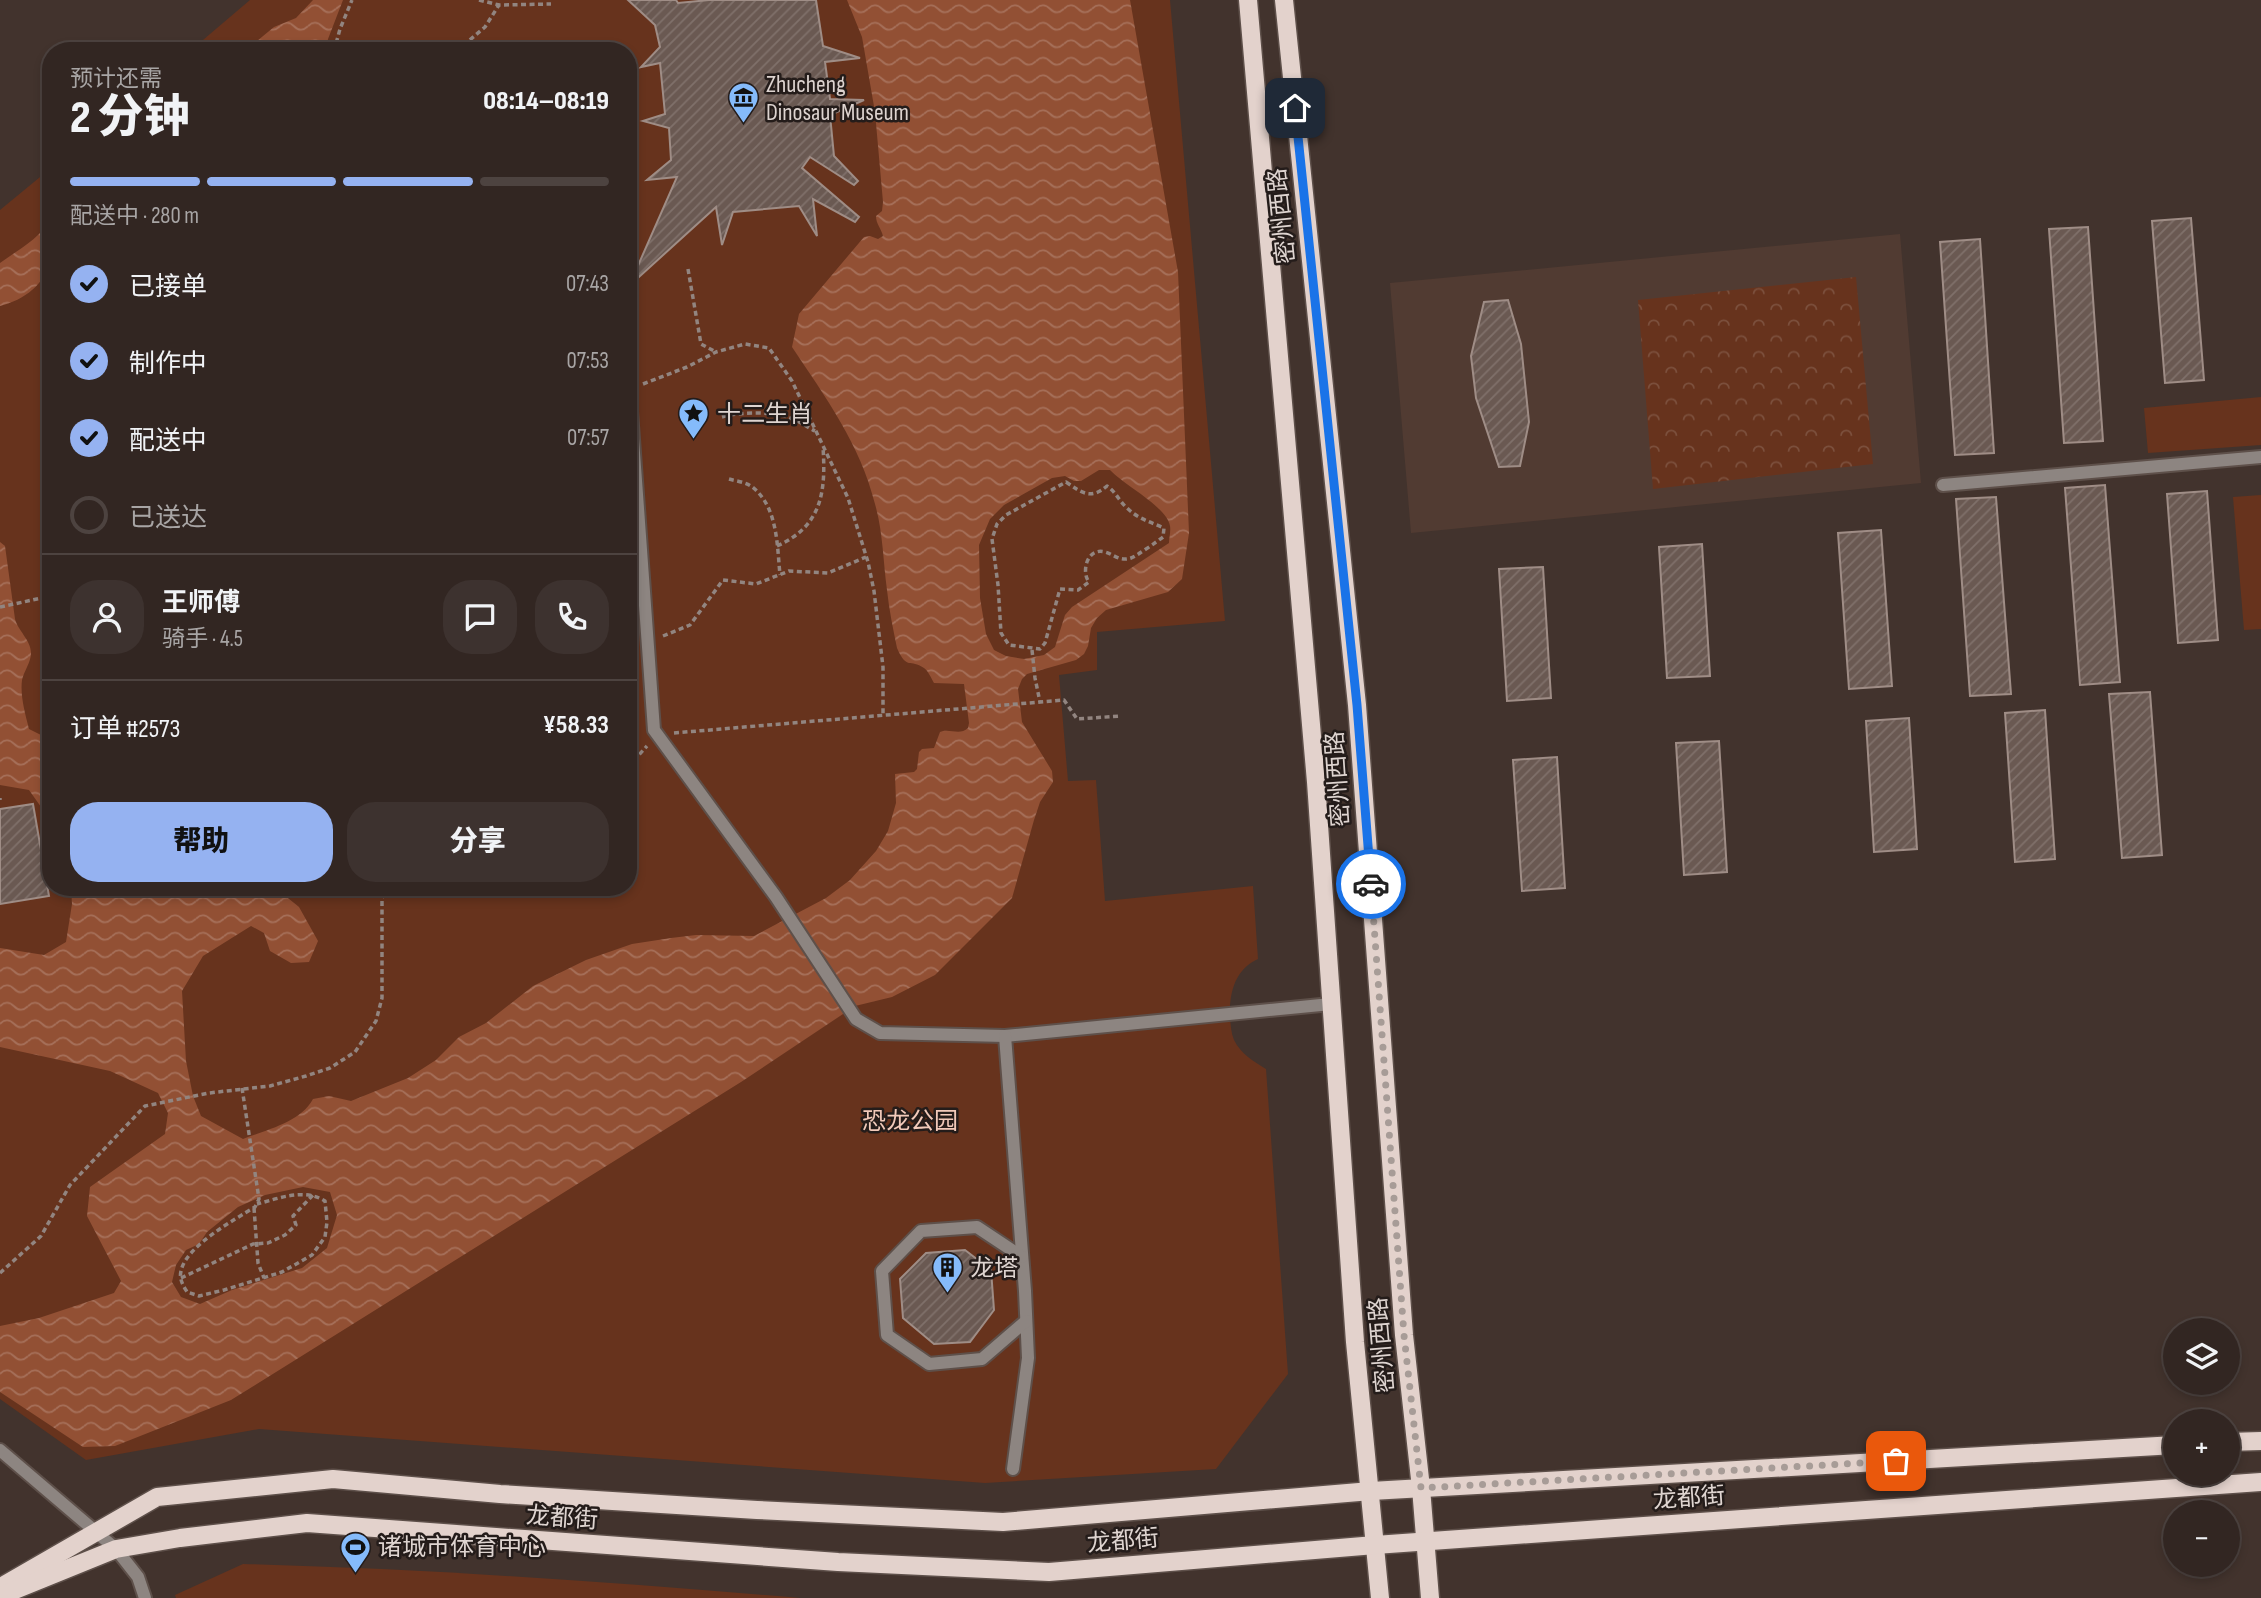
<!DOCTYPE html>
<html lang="zh">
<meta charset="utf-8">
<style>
body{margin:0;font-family:"Sofia Sans Condensed","Noto Sans SC",sans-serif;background:#3d322f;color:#f1f3f6;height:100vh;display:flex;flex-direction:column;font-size:26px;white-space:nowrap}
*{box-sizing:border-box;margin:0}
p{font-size:23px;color:#a8a5a5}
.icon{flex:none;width:38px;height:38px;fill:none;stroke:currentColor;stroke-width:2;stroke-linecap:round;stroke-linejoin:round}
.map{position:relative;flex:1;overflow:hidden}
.drawer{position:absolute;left:42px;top:42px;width:595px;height:854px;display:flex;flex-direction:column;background:#322622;border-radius:28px;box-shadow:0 4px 10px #0003,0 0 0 2px #4d4340}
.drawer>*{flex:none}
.controls{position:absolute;left:2163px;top:1318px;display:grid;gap:14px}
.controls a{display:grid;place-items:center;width:77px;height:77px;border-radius:50%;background:#322622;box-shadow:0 4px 10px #0003,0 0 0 2px #4d4340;font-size:35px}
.pin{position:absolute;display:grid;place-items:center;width:60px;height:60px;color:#fff;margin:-30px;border-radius:14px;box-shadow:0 4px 10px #0006}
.courier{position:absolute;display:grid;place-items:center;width:70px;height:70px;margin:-35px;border:5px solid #1a73e8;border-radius:50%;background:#fff;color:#222;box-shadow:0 2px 9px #0007}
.head em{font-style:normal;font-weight:800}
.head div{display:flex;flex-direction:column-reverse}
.head{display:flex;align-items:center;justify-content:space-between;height:119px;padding:0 28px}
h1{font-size:46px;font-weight:800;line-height:52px}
.bar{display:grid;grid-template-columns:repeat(4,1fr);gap:10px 7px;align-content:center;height:84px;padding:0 28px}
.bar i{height:9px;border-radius:5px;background:#4d4340}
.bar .selected{background:#95b2f1}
.bar p{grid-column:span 4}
.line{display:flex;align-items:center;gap:18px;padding:0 28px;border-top:2px solid #4d4340}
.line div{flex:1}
.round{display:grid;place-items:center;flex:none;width:74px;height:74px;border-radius:28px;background:#3d322f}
ol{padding:0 28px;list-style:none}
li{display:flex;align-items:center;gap:21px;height:77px}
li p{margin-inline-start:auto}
li .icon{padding:7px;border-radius:50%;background:#95b2f1;color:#111;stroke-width:4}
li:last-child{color:#a8a5a5}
li i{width:38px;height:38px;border:4px solid #4d4340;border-radius:50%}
.action{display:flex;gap:14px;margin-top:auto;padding:14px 28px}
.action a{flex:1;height:80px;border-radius:28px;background:#95b2f1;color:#111;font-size:28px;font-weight:800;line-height:80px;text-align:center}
.action a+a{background:#3d322f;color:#f1f3f6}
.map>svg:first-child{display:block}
.built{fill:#513b32}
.park{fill:url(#park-crowns)}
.garden{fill:#67331d}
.water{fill:url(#water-waves);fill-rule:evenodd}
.building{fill:url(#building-hatch);stroke:#9f8d86;stroke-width:2}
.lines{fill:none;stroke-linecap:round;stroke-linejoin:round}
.minor-casing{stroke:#5e504a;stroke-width:16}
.major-casing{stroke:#5e504a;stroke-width:21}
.path{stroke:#928580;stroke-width:3.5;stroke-dasharray:5 3.5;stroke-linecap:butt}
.minor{stroke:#8d8581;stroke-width:12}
.major{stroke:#e3d2cc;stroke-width:18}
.done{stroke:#a79c97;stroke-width:7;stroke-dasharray:0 12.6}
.route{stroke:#1a73e8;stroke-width:9}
.labels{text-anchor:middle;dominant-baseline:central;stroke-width:5;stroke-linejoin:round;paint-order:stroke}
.poi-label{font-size:24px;fill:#ded4d0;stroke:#241c1a;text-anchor:start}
.street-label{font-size:24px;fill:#ded4d0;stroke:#241c1a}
.park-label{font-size:24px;fill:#f2caba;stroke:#241c1a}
</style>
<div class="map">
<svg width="2261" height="1598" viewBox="0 0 2261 1598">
<defs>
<pattern id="park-crowns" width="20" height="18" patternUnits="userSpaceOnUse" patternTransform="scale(1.75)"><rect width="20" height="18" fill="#67331d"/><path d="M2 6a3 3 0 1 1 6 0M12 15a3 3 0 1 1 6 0" fill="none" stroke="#7c503d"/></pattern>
<pattern id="water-waves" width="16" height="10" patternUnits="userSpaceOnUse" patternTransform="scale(1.75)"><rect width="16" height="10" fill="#925034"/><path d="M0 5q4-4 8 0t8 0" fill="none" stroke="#a6705a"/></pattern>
<pattern id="building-hatch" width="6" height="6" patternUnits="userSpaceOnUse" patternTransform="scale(1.75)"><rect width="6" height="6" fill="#6a5952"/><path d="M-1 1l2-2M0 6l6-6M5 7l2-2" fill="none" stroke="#7f706a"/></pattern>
</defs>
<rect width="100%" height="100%" fill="#42332d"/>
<path class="built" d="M1900 234 1921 483 1411 533 1390 283Z"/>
<path class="park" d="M1856 277 1873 464 1653 489 1638 300Z"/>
<g class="garden">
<path d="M250 0H1170L1225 621 1097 632V670L1059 675 1068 781 1096 780 1105 901 1253 886 1258 959C1234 970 1229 994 1230 1019 1231 1026 1231 1033 1234 1040 1241 1054 1253 1061 1266 1069L1288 1374 1216 1469 985 1483 259 1429 86 1460 0 1399V210L51 168V887H628V51H190Z"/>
<path d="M2261 397V445L2148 453 2144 408Z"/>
<path d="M2261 495V629L2244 630 2233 497Z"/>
<path d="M243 1564C429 1569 614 1582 800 1598H176L175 1595Z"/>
</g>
<g class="water">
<path d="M313 0H343L328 39 326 51H245L274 27 296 18Z"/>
<path d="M847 0H1130L1178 272 1189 533 1182 579 1168 592 1106 610 1097 618 1091 628 1088 646 1084 654 1076 660 1027 674 1022 679 1018 689 1022 722 1052 771 1053 782 1040 802 1034 820 1012 898 935 975 892 997 855 1006 741 1082 231 1400 115 1446 83 1447 0 1392V1326L39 1318 114 1293 121 1281 87 1216 90 1187 165 1134 168 1113 158 1093 110 1071 0 1047V948L44 955 66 942 72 904 71 887H274L299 907 318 941 309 962 291 963 270 951 264 933 251 926 203 956 182 991 186 1061 193 1096 201 1116 243 1139C266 1130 301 1122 313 1099L329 1096 351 1101 408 1078 436 1060 459 1037 486 1023 533 986 586 960 632 944 671 938 696 935 754 936 826 898 850 880 876 851 888 831 896 803 895 774 914 772 917 769 919 752 922 749 934 748 940 732C949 728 960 736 968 728L969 723 964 684 934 683C931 678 929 672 924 668 910 658 907 671 897 648 893 629 889 609 887 590 883 560 883 532 875 504 860 444 826 398 792 347L799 314 864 237 870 236 878 239 883 236C881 228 876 224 876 216L882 211 883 202 875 112 862 37ZM1099 470H1110C1124 485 1167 507 1170 526 1171 531 1169 538 1169 543L1072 607 1065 615 1055 647 1044 655 1024 659 1006 656 994 650 986 634 980 598 979 545 990 519 1004 505 1052 478 1065 476 1074 481H1081ZM303 1187 330 1192 337 1215 327 1248 302 1268 232 1290 200 1304 181 1297 172 1282 176 1265 186 1250 199 1244 207 1232 238 1207 265 1195Z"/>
<path d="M51 218C51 230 53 245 51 258 46 284 24 300 0 306V263C19 249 40 239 51 218Z"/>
<path d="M0 542 5 546 15 619C18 631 31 640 31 653 31 662 24 671 22 680 20 696 25 713 29 729L51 740V821L29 790 0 785Z"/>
</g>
<g class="building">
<path d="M628 0H676L678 3 709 0H816L823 46 860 58 825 62 830 99 864 100 830 115 834 156 858 181 854 185 810 157 802 168 859 217 855 222 813 199 817 236 799 206 733 212 722 245 716 207 629 286 677 177 647 180 671 160 669 128 643 121 665 114 660 63 641 67 660 47 655 25Z"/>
<path d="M2191 218 2204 380 2165 383 2152 221Z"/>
<path d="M2088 227 2103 441 2064 443 2049 229Z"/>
<path d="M1980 239 1994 453 1955 455 1940 242Z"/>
<path d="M1508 300 1521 344 1529 422 1520 466 1499 467 1476 398 1471 356 1484 302Z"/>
<path d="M2105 485 2120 682 2080 685 2065 488Z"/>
<path d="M2207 491 2218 640 2178 643 2167 494Z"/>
<path d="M1996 497 2011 694 1970 696 1956 499Z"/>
<path d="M1881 530 1892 686 1849 689 1838 533Z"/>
<path d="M1702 544 1710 676 1667 678 1659 547Z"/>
<path d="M1543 567 1551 698 1507 701 1499 569Z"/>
<path d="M2150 692 2162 855 2122 858 2109 694Z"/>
<path d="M2045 710 2055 859 2015 862 2005 713Z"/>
<path d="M1909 718 1917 849 1874 852 1866 721Z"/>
<path d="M1719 741 1727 872 1684 875 1676 743Z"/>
<path d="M1557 757 1565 888 1522 891 1513 760Z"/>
<path d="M33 804 49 896 0 904V809Z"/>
<path d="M965 1250 991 1270 994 1310 970 1342 934 1344 903 1318 900 1279 926 1253Z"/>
</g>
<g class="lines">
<defs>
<g id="minor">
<path d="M628 370 654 730 776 897 856 1019 880 1033 1005 1036 1331 1004"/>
<path d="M1943 485 2261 457"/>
<path d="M1005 1036 1025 1291 1028 1358 1013 1469"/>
<path d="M1022 1257 977 1227 921 1231 882 1271 887 1335 929 1364 982 1359 1026 1321"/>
<path d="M0 1450 116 1549 138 1577 145 1598"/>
</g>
<g id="major">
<path d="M1248 0 1316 782 1355 1342 1380 1598"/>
<path d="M1284 0 1357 705 1404 1335 1421 1488 1430 1598"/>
<path d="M2228 1442 2261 1441"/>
<path d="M6 1584 157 1497 333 1479 500 1494 757 1510 1003 1522 1371 1491 2175 1445"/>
<path d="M0 1596 116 1549 180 1538 307 1523 838 1562 1049 1572 1375 1545 2261 1482"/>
</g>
</defs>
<use href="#minor" class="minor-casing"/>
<use href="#major" class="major-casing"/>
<g class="path">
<path d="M479 0 499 5"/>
<path d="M334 51 340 29 352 0"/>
<path d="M457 51 485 27 499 5 551 4"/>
<path d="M688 269 701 344 716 352"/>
<path d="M643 384 687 367 716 352 745 344 769 348 792 381 848 498 868 562 874 591 883 667V715"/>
<path d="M722 417C740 412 772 411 790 418 799 421 807 427 815 431"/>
<path d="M729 479C736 481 745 482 751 486 778 506 777 545 780 575"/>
<path d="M1066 482C1082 493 1091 500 1107 486 1116 492 1119 501 1127 508 1138 519 1151 522 1164 528L1163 537C1158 541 1135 557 1131 558 1120 562 1113 554 1105 552 1087 547 1081 572 1089 582L1078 590 1060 589 1045 643 1040 649 1009 645 1001 633 998 585 992 539 997 524 1006 515Z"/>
<path d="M777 546C822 526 826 492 823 447"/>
<path d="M0 607 51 596"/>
<path d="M663 636 690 625 723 580 756 584 789 571 828 573 866 557"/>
<path d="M1032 650 1035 678 1040 702"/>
<path d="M674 733 1064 700 1077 719 1121 716"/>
<path d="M628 767 647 746"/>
<path d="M0 798V800"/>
<path d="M242 1088 259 1199 255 1207C234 1220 186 1246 181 1271 179 1279 183 1285 187 1292L199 1296 224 1290 282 1272 312 1255 325 1237 327 1222 325 1201C304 1188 280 1198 257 1204"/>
<path d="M254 1208 258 1263 264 1278"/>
<path d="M0 1273 41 1236 70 1185 145 1106 209 1093 270 1086 306 1076 330 1068 355 1052 376 1021 382 998V898L388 887"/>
<path d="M181 1278 253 1244 268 1243 285 1235 296 1225 293 1216 313 1195"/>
</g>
<use href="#minor" class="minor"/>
<use href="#major" class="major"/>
</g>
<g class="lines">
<path class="done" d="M1371 884 1404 1335 1421 1488 1896 1461"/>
<path class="route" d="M1295 108 1357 705 1371 884"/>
</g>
<defs>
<symbol id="museum-pin" viewBox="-11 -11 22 30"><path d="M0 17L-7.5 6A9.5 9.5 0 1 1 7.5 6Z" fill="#85bbfb" stroke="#241c1a"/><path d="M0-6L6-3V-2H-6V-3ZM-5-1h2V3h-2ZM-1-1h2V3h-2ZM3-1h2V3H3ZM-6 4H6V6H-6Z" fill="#111"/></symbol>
<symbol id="sight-pin" viewBox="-11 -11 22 30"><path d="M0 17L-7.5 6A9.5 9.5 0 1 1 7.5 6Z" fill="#85bbfb" stroke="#241c1a"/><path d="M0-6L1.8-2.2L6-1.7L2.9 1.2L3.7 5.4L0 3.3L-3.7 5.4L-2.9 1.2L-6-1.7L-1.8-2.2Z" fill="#111"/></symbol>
<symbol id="building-pin" viewBox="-11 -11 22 30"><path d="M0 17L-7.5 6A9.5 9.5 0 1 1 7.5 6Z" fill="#85bbfb" stroke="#241c1a"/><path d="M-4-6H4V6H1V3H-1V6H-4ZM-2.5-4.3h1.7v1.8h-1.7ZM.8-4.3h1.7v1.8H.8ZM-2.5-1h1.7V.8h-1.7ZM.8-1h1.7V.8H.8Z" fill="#111"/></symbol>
<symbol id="stadium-pin" viewBox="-11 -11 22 30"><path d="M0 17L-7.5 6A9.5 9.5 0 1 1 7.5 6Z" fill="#85bbfb" stroke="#241c1a"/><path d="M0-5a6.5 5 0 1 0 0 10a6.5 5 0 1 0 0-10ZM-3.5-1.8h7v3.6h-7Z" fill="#111"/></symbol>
</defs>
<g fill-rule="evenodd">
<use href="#museum-pin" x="726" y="80" width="35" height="47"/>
<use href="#sight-pin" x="676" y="396" width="35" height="47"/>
<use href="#building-pin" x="930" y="1250" width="35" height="47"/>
<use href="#stadium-pin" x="338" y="1530" width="35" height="47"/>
</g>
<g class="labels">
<g class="poi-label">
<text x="766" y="84">Zhucheng<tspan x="766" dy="28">Dinosaur Museum</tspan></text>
<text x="717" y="414">十二生肖</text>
<text x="970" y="1268">龙塔</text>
<text x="378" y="1547">诸城市体育中心</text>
</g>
<g class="street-label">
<text transform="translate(1282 216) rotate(-96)">密州西路</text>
<text transform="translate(1338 779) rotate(-94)">密州西路</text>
<text transform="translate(1382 1345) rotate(-95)">密州西路</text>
<text transform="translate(1689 1498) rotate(-4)">龙都街</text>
<text transform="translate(562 1518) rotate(4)">龙都街</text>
<text transform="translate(1123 1541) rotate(-5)">龙都街</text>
</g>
<g class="park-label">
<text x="910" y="1121">恐龙公园</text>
</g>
</g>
</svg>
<div class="controls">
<a><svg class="icon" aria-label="layers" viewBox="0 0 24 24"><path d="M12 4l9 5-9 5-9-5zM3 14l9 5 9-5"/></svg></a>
<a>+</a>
<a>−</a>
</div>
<div class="pin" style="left:1896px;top:1461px;background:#ea580c"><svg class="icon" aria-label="bag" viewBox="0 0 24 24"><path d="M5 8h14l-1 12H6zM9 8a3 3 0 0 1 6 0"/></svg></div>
<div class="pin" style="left:1295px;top:108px;background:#1f2937"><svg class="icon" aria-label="home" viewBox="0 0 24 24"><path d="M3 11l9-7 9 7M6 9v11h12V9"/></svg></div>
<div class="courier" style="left:1371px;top:884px"><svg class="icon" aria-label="car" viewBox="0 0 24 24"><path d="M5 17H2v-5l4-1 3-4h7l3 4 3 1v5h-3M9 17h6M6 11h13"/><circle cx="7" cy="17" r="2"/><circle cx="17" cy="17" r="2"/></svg></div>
<section class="drawer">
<div class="head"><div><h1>2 分钟</h1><p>预计还需</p></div><em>08:14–08:19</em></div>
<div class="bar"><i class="selected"></i><i class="selected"></i><i class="selected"></i><i></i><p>配送中 · 280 m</p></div>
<ol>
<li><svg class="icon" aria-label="check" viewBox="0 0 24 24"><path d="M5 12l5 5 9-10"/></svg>已接单<p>07:43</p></li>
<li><svg class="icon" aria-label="check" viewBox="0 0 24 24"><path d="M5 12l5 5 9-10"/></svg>制作中<p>07:53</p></li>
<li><svg class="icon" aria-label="check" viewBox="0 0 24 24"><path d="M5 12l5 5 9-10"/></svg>配送中<p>07:57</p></li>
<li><i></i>已送达</li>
</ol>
<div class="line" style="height:126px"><a class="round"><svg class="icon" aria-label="person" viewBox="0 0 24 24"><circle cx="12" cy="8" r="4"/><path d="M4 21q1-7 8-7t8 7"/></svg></a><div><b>王师傅</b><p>骑手 · 4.5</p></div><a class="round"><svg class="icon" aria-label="chat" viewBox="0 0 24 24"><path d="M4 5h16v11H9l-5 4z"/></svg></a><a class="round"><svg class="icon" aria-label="phone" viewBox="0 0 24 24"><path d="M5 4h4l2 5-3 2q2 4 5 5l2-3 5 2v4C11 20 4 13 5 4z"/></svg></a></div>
<div class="line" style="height:91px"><div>订单 #2573</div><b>¥58.33</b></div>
<div class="action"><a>帮助</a><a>分享</a></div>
</section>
</div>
